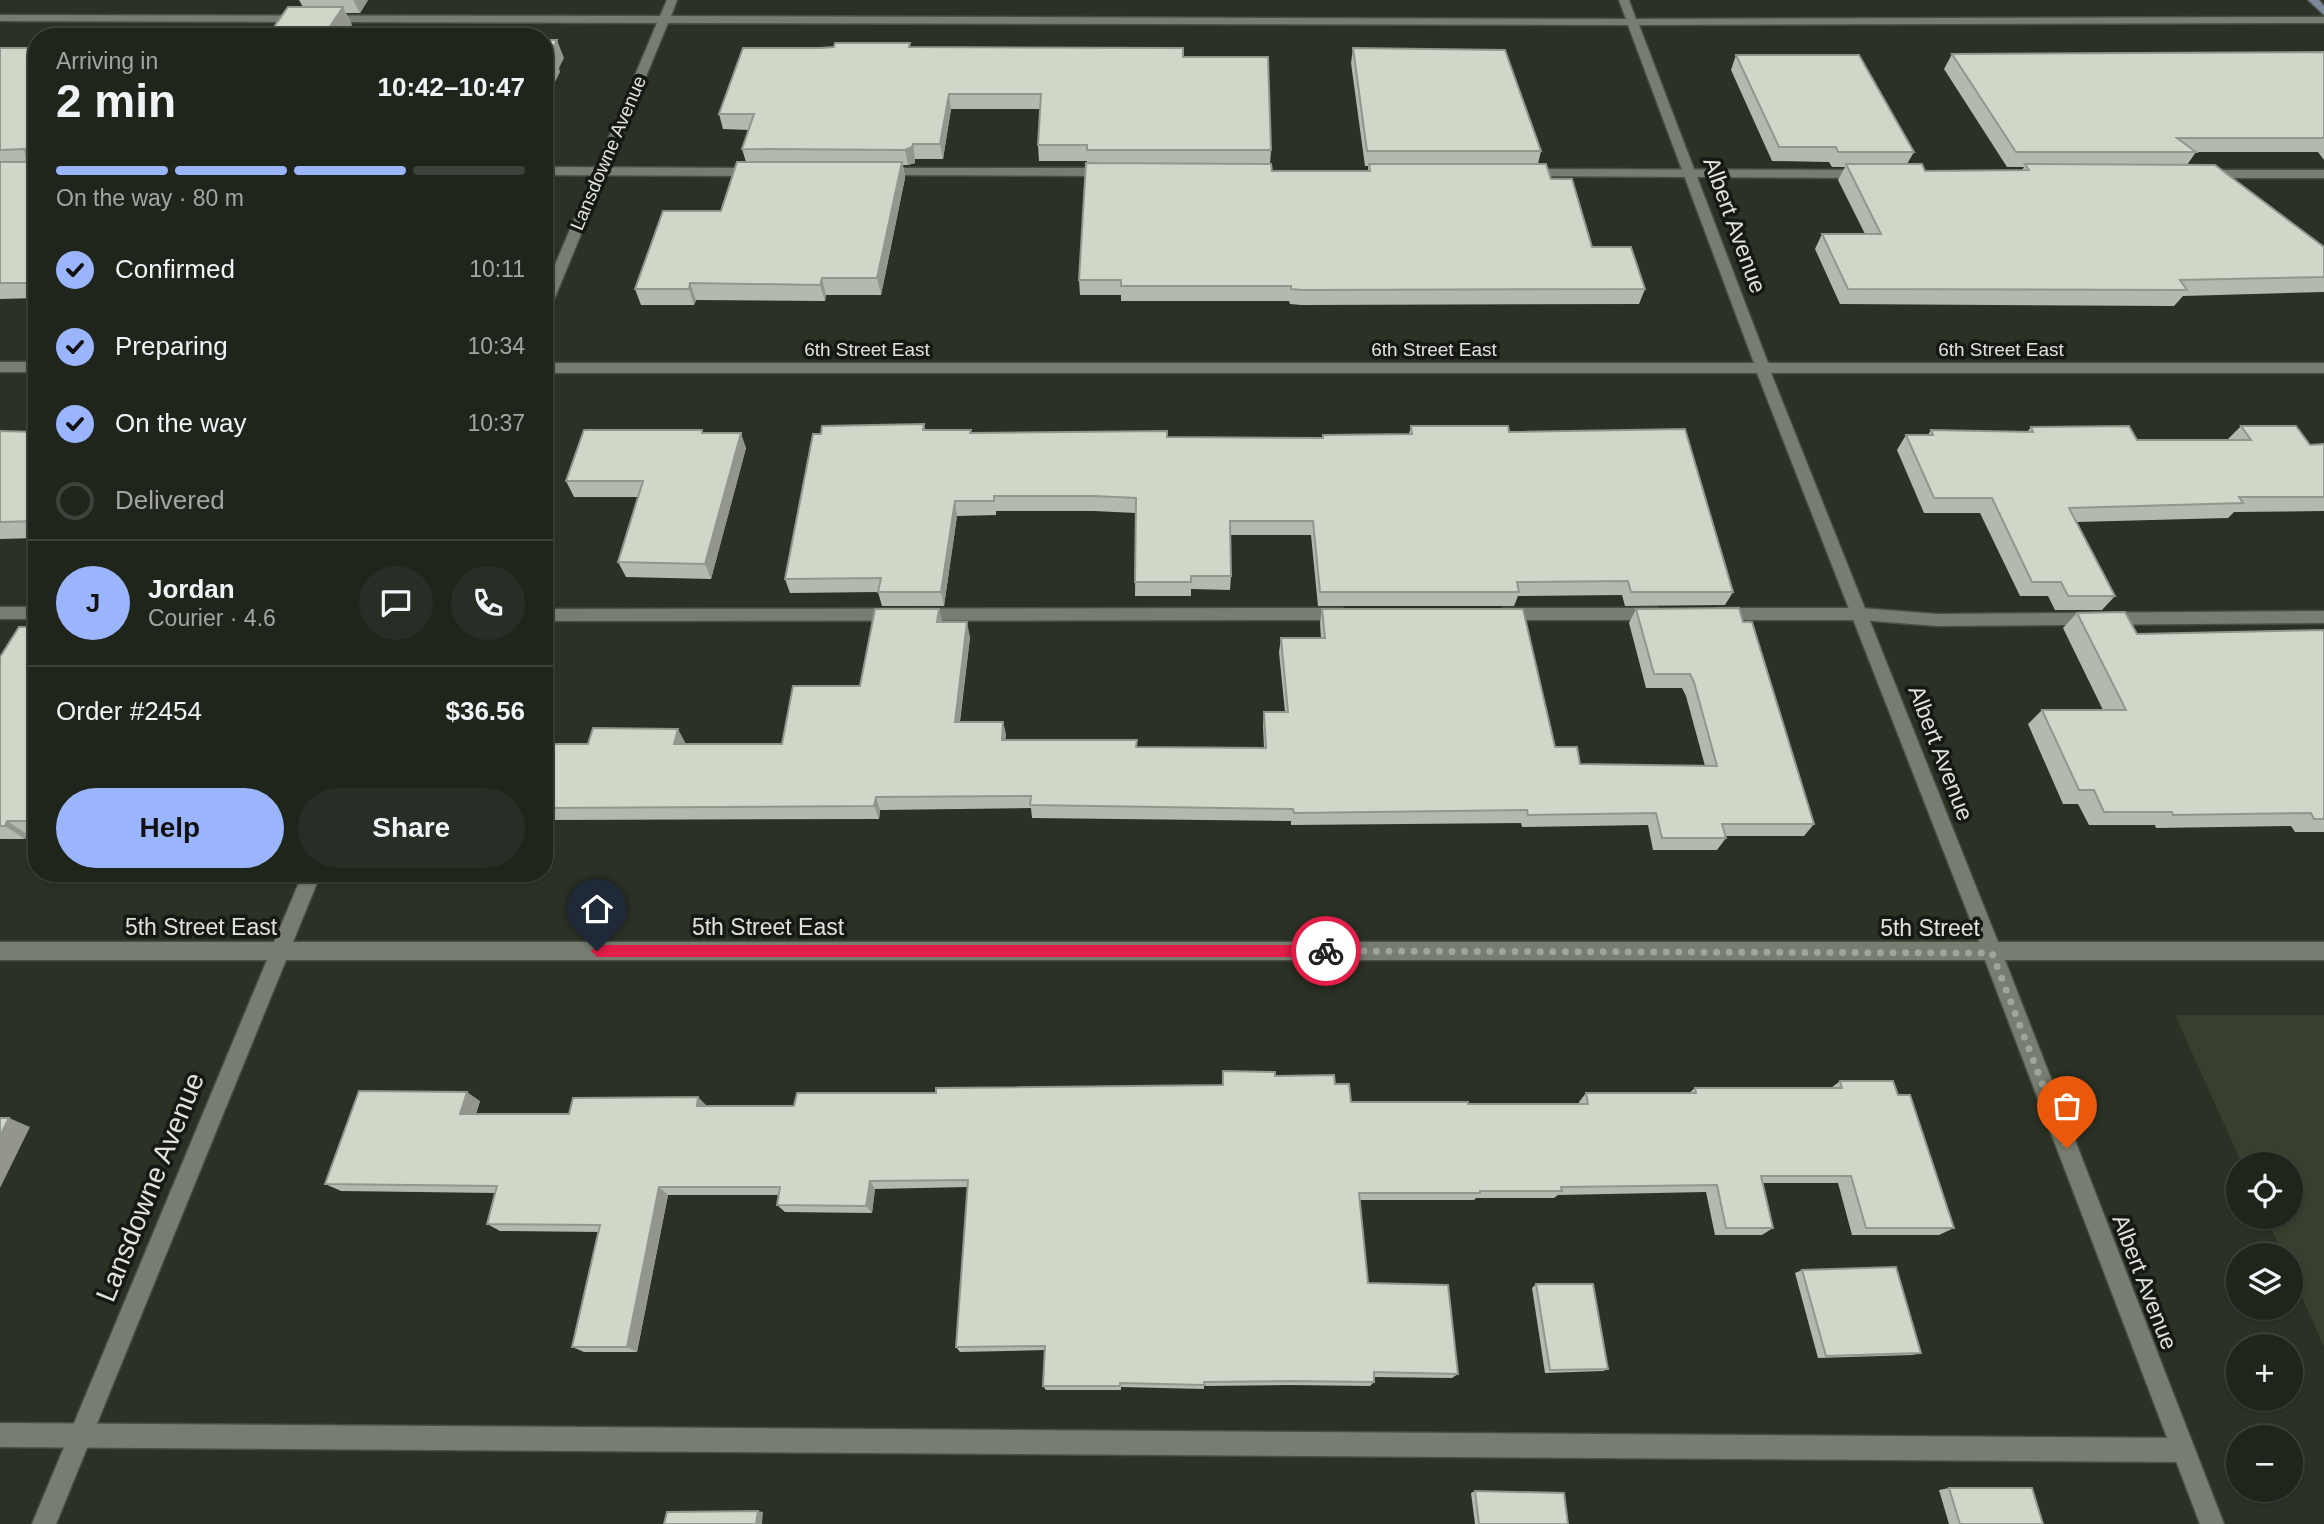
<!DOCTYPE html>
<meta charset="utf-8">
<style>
body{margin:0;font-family:Arial,sans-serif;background:#282d25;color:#f1f3f6;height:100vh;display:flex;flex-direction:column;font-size:26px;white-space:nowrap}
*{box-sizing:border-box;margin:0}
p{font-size:23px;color:#a2a5a3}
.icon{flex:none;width:38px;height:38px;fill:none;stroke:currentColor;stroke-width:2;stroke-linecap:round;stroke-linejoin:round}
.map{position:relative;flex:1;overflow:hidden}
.details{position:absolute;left:28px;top:28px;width:525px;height:854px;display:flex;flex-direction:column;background:#20251c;border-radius:28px;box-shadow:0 2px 5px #0004,0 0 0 2px #3d423b}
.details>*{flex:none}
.tools{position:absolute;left:2226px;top:1152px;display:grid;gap:14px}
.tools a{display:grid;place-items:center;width:77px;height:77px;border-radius:50%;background:#20251c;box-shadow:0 2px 5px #0004,0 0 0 2px #3d423b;font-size:35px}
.pin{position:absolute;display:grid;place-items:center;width:60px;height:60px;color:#fff;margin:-72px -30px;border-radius:50% 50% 50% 0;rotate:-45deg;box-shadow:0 0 7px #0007}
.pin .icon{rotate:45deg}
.courier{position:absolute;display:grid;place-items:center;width:70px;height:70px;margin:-35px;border:5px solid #e11d48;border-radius:50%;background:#fff;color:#222;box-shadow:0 2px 9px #0007}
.summary em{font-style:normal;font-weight:700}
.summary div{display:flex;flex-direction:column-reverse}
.summary{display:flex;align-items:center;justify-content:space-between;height:119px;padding:0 28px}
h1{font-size:46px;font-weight:700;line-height:52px}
.bar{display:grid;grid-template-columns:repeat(4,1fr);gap:10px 7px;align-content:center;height:84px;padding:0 28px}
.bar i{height:9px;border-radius:5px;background:#3d423b}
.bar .on{background:#9bb5fd}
.bar p{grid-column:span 4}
.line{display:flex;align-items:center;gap:18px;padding:0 28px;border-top:2px solid #3d423b}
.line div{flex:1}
.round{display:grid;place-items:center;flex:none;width:74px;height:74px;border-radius:37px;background:#282d25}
ol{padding:0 28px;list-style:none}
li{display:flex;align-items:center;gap:21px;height:77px}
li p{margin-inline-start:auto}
li .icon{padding:7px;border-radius:50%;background:#9bb5fd;color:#111;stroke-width:4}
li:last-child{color:#a2a5a3}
li i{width:38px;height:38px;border:4px solid #3d423b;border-radius:50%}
.button{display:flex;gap:14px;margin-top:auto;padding:14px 28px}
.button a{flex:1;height:80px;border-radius:42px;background:#9bb5fd;color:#111;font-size:28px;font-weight:700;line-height:80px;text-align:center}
.button a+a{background:#282d25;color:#f1f3f6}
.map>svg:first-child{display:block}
.built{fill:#373f2e}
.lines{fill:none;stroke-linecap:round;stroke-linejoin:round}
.service-casing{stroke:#494e43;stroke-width:3}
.minor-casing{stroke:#494e43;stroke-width:3}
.secondary-casing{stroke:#494e43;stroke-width:3}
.service{fill:#777d70;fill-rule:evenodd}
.minor{fill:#777d70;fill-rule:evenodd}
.secondary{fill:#7a8899;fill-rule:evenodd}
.wall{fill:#b3b9ad}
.shaded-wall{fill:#92968d}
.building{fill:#d0d7c9;stroke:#92968d;stroke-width:2}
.route{fill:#e11d48}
.done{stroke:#a0a59b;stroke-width:7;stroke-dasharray:0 12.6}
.labels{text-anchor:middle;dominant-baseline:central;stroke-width:7;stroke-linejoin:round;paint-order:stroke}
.far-street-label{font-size:19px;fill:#dfe3db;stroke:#151813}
.street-label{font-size:23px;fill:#dfe3db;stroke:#151813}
.near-street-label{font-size:28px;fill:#dfe3db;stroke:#151813}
</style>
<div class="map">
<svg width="2324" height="1524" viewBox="0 0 2324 1524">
<rect width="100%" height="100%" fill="#2b3125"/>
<path class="built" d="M2175 1015H2324V1347L2291 1272V1255H2283L2266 1216H2291V1164H2242Z"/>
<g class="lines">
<defs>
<g id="service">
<path d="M544 167 756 168 762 172 756 176 544 175Z"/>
<path d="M882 168H1110L1116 172 1110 176 878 175V169Z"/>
<path d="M1526 169 1866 170 1872 174 1866 178 1522 176V170Z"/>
<path d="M2324 170V178H2205L2199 174 2205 170Z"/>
<rect x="0" y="607" width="37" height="12"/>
<path d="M1342 608 1350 614 1342 620 544 621V609Z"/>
<path d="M1503 608H1657L1665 614 1657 620H1503L1495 614Z"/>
<path d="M1717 608H1860L1937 614 2324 611V623L1937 626 1860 620H1717L1709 614Z"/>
<path d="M0 1423 2183 1438 2191 1442 2195 1450 2191 1458 2183 1462 0 1447Z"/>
</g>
<g id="minor">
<path d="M667 0H677L671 16 1626 19 1619 0H1629L1636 19 2324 17V23L1639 25 1768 363H2324V373H1771L1998 942H2324V960H2005L2224 1524H2200L1985 960H286L56 1524H32L267 960H0V942H274L303 873H321L293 942H1979L1757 373H544V363H1754L1628 25 668 23 551 307 544 311V291L657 23 0 21V15L660 16Z"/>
<rect x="0" y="362" width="37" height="10"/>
</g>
<path id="secondary" d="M2308 0H2319L2324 6V15Z"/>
</defs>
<use href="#service" class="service-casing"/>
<use href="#minor" class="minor-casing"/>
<use href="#secondary" class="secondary-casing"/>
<use href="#service" class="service"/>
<use href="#minor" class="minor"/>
<use href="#secondary" class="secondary"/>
</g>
<g class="wall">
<path d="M299 0H368L360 13H346L352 25 303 7Z"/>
<path d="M911 47 1183 57 1271 150 1270 164 1272 171H1368V166H1365L1351 63 1353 48 1541 151 1538 164 1551 179 1592 247 1645 289 1639 304 1301 305 1290 304 1289 301H1121V295H1080L1079 280 1087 161H1039L1038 145 1040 109H951L943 159H915V163L908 165H903L905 178 881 295H826L825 301 696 300 694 305H641L635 289 721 211 746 162 742 149 749 130 723 129 719 114 820 48Z"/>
<path d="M0 48H37V298L0 299Z"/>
<path d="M2324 52V160L2318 152H2196L2187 165 2324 247V292L2183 296 2174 306 1840 304 1815 249 1822 234H1865L1838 180 1845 167H1832L1829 162 1772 161 1731 70 1736 55 1914 152 1907 164 1925 171 2022 170 2024 167H2007L1944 69 1952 54Z"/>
<path d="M924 424 925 430 971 433 1167 437 1322 438 1323 435 1409 434 1411 426 1509 432 1733 592 1725 605 1625 606 1622 595 1518 596 1514 606H1318L1311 535H1230L1231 576 1230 590 1191 589V596H1135L1136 513 1094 511H996V515L957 516 944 606H882L878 592 790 593 785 579 821 434Z"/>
<path d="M2241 426 2310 445 2324 444V511L2234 512 2228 518 2076 522 2115 596 2102 610H2055L2048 596H2020L1980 513H1924L1897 450 1906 435H1928L1931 430 2027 432 2031 427 2137 440H2227Z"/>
<path d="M702 430 703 433 746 448 711 579 626 577 618 562 638 497H574L566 481Z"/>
<path d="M0 431 36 432 37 433V538L0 539Z"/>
<path d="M939 609 942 622 970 637 960 722H1003L1006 735 1005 740 1137 747 1264 748 1263 726 1264 712H1285L1279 652 1281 638H1321L1320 623 1322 609 1555 747 1580 764 1705 766 1686 696 1682 688H1646L1629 623 1636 609 1743 622 1814 824 1804 836H1725L1726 838 1717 850H1653L1648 825 1522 827 1521 823 1291 825V821L1032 818 1031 808 880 810 879 819 544 820V744L685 742V744H782L860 686Z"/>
<path d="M2077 613 2137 634 2324 630V832H2295L2291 826 2156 828 2155 825H2089L2078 804H2063L2028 724 2042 710H2103L2063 628Z"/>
<path d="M37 627V834H27L25 839H0V657Z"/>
<path d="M1223 1071 1275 1076 1335 1084 1351 1102 1468 1104H1579V1102L1586 1093H1689L1695 1088H1831L1840 1081 1898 1095 1954 1228 1939 1235H1852L1838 1183H1763L1773 1228 1762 1235H1715L1706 1192 1558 1195 1554 1198H1476L1474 1200H1360L1368 1283 1458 1374 1452 1378 1374 1377V1382L1370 1386 1289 1385 1204 1386V1389L1121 1387V1390H1046L1043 1386 1045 1350 960 1352 956 1347 968 1187 875 1189 872 1213 785 1212 777 1205 779 1195H668L637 1352H584L572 1347 599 1232 500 1231 487 1224 495 1193 341 1191 325 1184 480 1101 476 1114H569L707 1106H794L936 1093 1222 1085Z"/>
<path d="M1802 1270 1921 1353 1912 1355 1818 1358 1795 1273Z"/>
<path d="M1536 1284 1608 1369 1603 1371 1545 1373 1532 1288Z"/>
<path d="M1949 1488 2043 1524H1949L1939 1490Z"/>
<path d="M1475 1491 1568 1524H1475L1471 1493Z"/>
</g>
<g class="shaded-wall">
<path d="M353 0H368L360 13Z"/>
<path d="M343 7 352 25 344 37H323Z"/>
<path d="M557 40 564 58 559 68 560 72 544 104V72L550 54Z"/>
<path d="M949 94 951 109 943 159 940 144Z"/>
<path d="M913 144 915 159V163L908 165 905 150Z"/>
<path d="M902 162 905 178 881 295 877 278Z"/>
<path d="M822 278 826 295 825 301 820 285Z"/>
<path d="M690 283 696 300 694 305 689 289Z"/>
<path d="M36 432 37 433V445L31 439Z"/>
<path d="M741 433 746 448 711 579 705 564Z"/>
<path d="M955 501 957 516 944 606 941 592Z"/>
<path d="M939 609 942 623 937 622Z"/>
<path d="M967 622 970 637 958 735 955 722Z"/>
<path d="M1003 722 1006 735 1004 753 1002 740Z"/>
<path d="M678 729 685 742 681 757 674 744Z"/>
<path d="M876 797 880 810 879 819 874 806Z"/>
<path d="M7 821 27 834 25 839 5 826Z"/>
<path d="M467 1092 480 1101 473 1122 460 1114Z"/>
<path d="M698 1097 707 1106H697Z"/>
<path d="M9 1118 30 1127 0 1188V1136Z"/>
<path d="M870 1181 875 1189 872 1213 866 1206Z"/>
<path d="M659 1187 668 1195 637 1352 627 1347Z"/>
<path d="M758 1511 763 1512 762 1524H756Z"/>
</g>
<g class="building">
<path d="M288 7H343L323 37H267Z"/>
<path d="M544 40H557L550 54H553L544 72Z"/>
<path d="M835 43H910L909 47 1183 48V57H1268L1271 150H1087V145H1038L1041 94H949L940 144H913L912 147 905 150 742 149 754 114H719L743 48H820L834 47Z"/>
<path d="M0 48H37V283H0V162H25L27 160 25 149 0 150Z"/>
<path d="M1353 48 1505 50 1541 151H1367Z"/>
<path d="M2324 52V138H2177L2196 152H2016L1952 54Z"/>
<path d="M1736 55H1859L1914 152H1838L1836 147H1779Z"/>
<path d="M737 162H902L877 278H822L820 285 690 283 689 289H635L663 211H721Z"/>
<path d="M1086 163 1271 164 1272 171H1370L1369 164H1546L1551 179H1572L1592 247H1631L1645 289 1303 290 1291 289V286H1121V280H1079Z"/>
<path d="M1846 164H1922L1925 171 2029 170 2025 164 2215 165 2324 247V277L2180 280 2187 290 1848 289 1822 234H1881Z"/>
<path d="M924 424 923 430H971L970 433 1167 431V437L1323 438V435L1412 434 1411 426H1508L1509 432 1685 429 1733 592H1631L1628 581 1517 582 1519 592H1320L1313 521H1230L1231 576H1191V582H1135L1136 498 1094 496H994V501H955L941 592H878L881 578 785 579 813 434H821L822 426Z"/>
<path d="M2129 426 2137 440H2251L2241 426H2296L2310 445 2324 444V497H2239L2243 503 2069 508 2115 596H2068L2061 582H2032L1992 498H1934L1906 435H1933L1931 430 2033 432 2031 427Z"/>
<path d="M584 430H702V433H741L705 564 618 562 643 481H566Z"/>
<path d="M0 431 36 432 31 439H37V521L0 522Z"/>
<path d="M1739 608 1743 622H1752L1814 824H1722L1726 838H1662L1656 813 1528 815 1527 810 1294 813 1293 809 1030 805 1031 796 876 797 874 806 544 808V744H588L593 728 678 729 674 744H782L793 686H860L875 609H939L937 622H967L955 722H1003L1002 740H1137L1136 747 1266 748 1264 712H1288L1281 638H1325L1322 609H1523L1555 747H1577L1580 764 1717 766 1694 682 1690 674H1654L1636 609Z"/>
<path d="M2125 612 2137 634 2324 630V819H2314L2311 813 2173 815 2172 812H2104L2094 790H2079L2042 710H2126L2077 613Z"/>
<path d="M19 627H37V821H7L5 826H0V657Z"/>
<path d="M1223 1071 1275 1072V1076L1334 1075 1335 1084H1349L1351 1102H1468V1104H1588L1586 1093H1696L1695 1088H1842L1840 1081H1893L1898 1095H1910L1954 1228H1866L1851 1176H1761L1773 1228H1726L1717 1185 1561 1187 1562 1191H1480V1193H1359L1368 1283 1448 1285 1458 1374 1374 1372V1382L1291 1381 1204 1382 1205 1385 1120 1383V1386H1043L1045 1346 956 1347 968 1180 870 1181 866 1206 777 1205 780 1187H659L627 1347H572L600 1225 487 1224 497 1186 325 1184 359 1091 467 1092 460 1114H569L573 1098 698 1097 697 1106H794L797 1093H936V1088L1223 1085Z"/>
<path d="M0 1118H9L0 1136Z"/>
<path d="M1896 1267 1921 1353 1826 1356 1802 1270Z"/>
<path d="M1536 1284H1593L1608 1369 1550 1370Z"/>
<path d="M1949 1488H2032L2043 1524H1960Z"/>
<path d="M1475 1491 1564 1493 1568 1524H1479Z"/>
<path d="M758 1511 756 1524H664L667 1512Z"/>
</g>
<path class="route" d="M597 945H1326L1332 951 1326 957H597L591 951Z"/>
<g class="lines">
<path class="done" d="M1326 951 1992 953 2067 1148"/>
</g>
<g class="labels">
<g class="far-street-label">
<text transform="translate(608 153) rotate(-67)">Lansdowne Avenue</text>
<text x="867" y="349">6th Street East</text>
<text x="1434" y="349">6th Street East</text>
<text x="2001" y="349">6th Street East</text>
</g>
<g class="street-label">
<text transform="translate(1735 225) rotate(70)">Albert Avenue</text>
<text transform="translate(1941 753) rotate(69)">Albert Avenue</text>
<text x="201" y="927">5th Street East</text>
<text x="768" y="927">5th Street East</text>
<text x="1930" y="928">5th Street</text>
<text transform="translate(2145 1282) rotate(69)">Albert Avenue</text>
</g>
<g class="near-street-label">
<text transform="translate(150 1187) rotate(-68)">Lansdowne Avenue</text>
</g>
</g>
</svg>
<div class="tools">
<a><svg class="icon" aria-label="locate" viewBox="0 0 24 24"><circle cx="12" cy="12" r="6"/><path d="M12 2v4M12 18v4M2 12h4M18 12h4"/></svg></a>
<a><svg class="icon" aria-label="layers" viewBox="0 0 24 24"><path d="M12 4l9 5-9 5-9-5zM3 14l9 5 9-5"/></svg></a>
<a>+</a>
<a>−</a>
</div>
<div class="pin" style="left:2067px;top:1148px;background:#ea580c"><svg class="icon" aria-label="bag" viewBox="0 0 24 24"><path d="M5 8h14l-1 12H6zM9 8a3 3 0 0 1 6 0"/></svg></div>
<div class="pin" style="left:597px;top:951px;background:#1f2937"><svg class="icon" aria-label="home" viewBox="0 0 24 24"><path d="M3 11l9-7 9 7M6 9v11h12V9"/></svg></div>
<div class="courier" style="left:1326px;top:951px"><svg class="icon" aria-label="bike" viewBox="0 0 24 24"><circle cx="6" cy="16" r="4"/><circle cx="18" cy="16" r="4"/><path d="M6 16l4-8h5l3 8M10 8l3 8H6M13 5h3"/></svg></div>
<section class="details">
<div class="summary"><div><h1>2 min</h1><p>Arriving in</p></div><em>10:42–10:47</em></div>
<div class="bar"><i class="on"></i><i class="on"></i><i class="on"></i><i></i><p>On the way · 80 m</p></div>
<ol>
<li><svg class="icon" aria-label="check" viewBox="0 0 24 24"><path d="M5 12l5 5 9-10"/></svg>Confirmed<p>10:11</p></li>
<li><svg class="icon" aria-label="check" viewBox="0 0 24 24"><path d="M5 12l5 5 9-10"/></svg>Preparing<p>10:34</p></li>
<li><svg class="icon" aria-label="check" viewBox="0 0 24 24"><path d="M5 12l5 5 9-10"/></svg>On the way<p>10:37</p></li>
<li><i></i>Delivered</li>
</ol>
<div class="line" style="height:126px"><b class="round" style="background:#9bb5fd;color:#111">J</b><div><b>Jordan</b><p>Courier · 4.6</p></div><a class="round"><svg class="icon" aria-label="chat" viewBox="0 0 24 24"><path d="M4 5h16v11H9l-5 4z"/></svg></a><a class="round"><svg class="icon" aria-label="phone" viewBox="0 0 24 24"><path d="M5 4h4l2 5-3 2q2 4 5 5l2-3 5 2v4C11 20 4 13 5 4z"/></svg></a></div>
<div class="line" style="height:91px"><div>Order #2454</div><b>$36.56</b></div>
<div class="button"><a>Help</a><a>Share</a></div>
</section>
</div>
